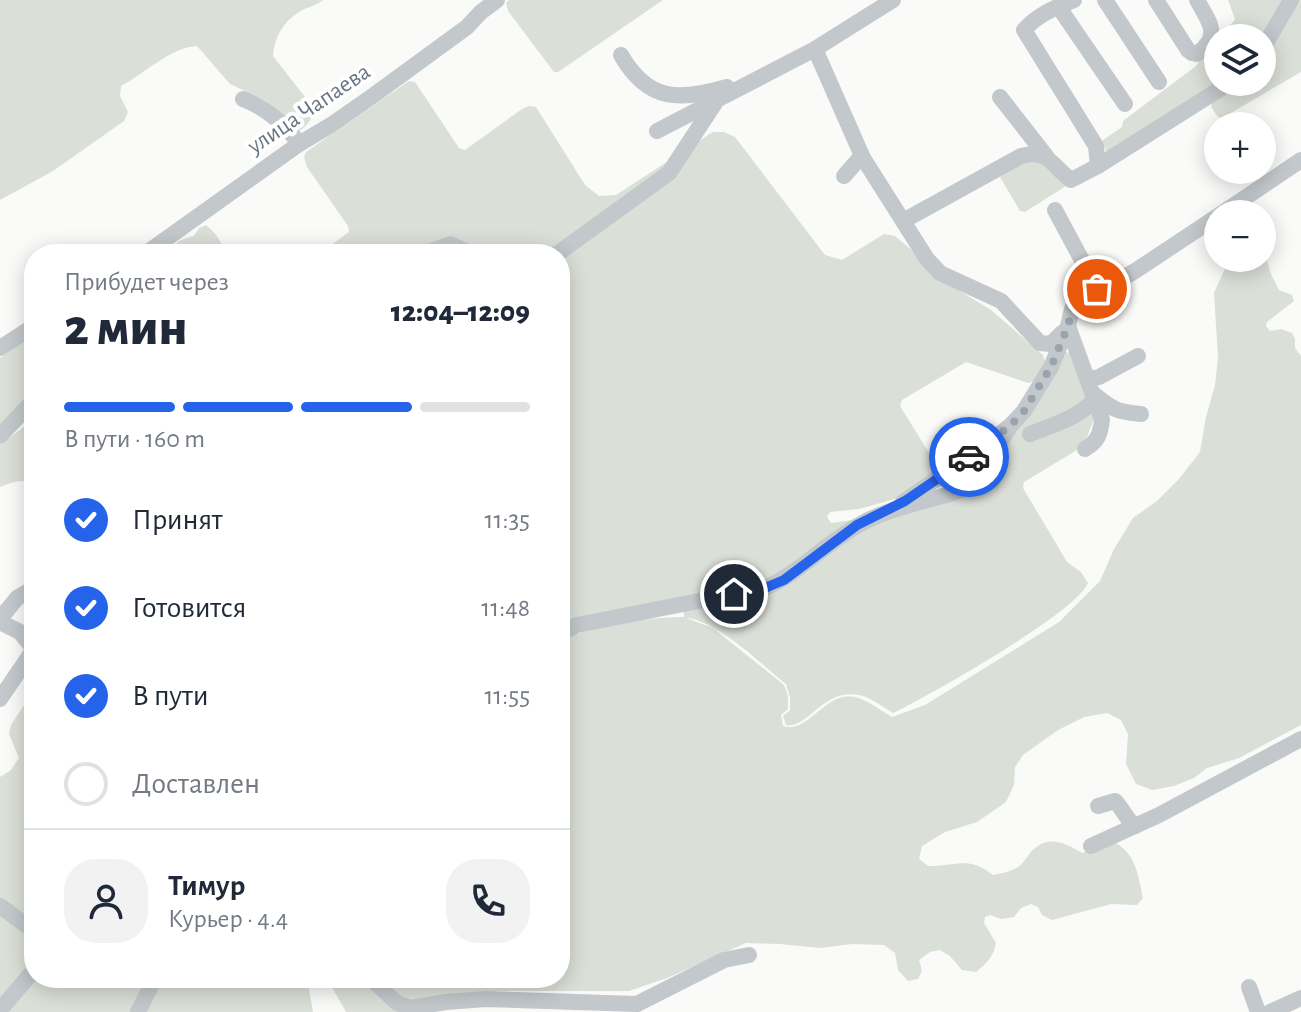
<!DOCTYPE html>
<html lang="ru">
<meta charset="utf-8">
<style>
body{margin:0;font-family:"Alegreya Sans",sans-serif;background:#f2f2f3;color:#1f2937;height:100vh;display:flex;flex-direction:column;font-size:30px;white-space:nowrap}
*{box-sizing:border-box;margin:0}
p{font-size:26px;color:#747a83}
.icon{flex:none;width:44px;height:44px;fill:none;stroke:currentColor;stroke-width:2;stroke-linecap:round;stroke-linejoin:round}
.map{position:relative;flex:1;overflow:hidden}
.side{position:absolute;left:24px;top:244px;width:546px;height:744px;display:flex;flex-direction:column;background:#fff;border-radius:32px;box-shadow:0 4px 20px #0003}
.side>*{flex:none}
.fabs{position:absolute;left:1204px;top:24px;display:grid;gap:16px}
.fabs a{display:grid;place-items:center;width:72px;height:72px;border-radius:50%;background:#fff;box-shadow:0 4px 20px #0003;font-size:40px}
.pin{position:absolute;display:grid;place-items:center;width:68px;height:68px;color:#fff;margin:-34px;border:4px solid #fff;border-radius:50%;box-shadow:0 2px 8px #0007}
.courier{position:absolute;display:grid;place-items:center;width:80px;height:80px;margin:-40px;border:6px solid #2563eb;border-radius:50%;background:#fff;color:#222;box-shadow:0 2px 10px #0007}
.overview em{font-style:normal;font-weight:800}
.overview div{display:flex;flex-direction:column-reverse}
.overview{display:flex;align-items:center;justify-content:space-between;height:136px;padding:0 40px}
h1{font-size:52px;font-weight:800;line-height:60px}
.bar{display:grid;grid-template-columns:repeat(4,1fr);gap:12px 8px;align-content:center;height:96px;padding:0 40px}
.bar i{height:10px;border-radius:6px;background:#e0e1e3}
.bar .current{background:#2563eb}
.bar p{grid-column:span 4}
.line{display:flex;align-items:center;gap:20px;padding:0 40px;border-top:2px solid #e0e1e3}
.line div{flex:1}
.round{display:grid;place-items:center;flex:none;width:84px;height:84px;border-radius:32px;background:#f2f2f3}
ol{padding:0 40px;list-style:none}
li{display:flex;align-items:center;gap:24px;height:88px}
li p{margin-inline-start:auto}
li .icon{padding:8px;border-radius:50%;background:#2563eb;color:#fff;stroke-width:4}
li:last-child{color:#747a83}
li i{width:44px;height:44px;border:4px solid #e0e1e3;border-radius:50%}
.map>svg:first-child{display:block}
.green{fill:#dadfd7}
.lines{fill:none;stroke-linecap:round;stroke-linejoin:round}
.minor{stroke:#c3c8cc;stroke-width:16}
.done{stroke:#99a4ac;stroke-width:8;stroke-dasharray:0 14.4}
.route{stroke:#2563eb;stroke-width:10}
.labels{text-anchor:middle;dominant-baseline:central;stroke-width:8;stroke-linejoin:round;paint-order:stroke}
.street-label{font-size:24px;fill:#657683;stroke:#fff}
</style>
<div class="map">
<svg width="1301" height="1012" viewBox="0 0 1301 1012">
<rect width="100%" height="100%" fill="#fafaf8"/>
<g class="green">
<path d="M0 0H323C316 6 307 7 299 12 283 22 274 38 273 56L312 106C314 118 310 122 301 130L294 129 266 101 230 84 197 46C171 47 144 74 121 86L120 96 128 112 124 121 53 171 0 200Z"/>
<path d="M509 0H663L558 72H554L508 11 506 3Z"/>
<path d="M1228 0H1282L1262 38H1218C1222 30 1231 27 1235 19Z"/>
<path d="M1297 0H1301V72L1222 118 1218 117 1211 107 1212 103 1238 82H1262V56Z"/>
<path d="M1218 39V82L1107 152 1103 145V140L1122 127 1123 121 1196 66Z"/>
<path d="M409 81 415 82 459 148 465 150 522 109 529 106 536 107 585 185 599 196 616 195 713 132H724L735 137 825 255 842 260 884 234 895 236 960 291 991 310 1043 355 1045 361 1035 381 1028 383 966 362 902 400 900 406 936 464 935 474 902 497 859 509 830 512 827 517 831 523 853 520 782 578 560 629V254H319L349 232 348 226 307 167 304 157 306 152Z"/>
<path d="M1027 158 1045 160 1066 186 1025 212 1020 211 1000 177Z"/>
<path d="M1262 221H1264L1269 229 1264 251 1271 274 1279 290 1292 295 1294 301 1267 322 1266 326 1270 331 1281 329 1292 333 1295 339V348L1301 356V725L1239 758 1207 768 1194 778 1174 786 1152 790 1136 784 1126 764 1128 734 1121 720 1107 713 1084 717 1058 730 1023 755 1015 767 1014 785 1006 802 977 822 945 832 922 846 919 859 928 866C957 867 967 855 993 875 1002 873 1010 872 1018 867 1023 864 1026 858 1030 853 1047 834 1064 842 1082 853L1116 843C1137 856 1138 876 1143 898L1137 905 1111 904 1052 920 1042 915 1038 907 1031 904 1021 908 1014 917 1001 919 990 915 985 917 984 923 996 943C994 956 986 964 976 972L962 970 950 956 940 950 930 952 919 960 922 971 918 979 908 981 898 970 895 953 884 945 852 944 820 948 780 944 746 943 667 978 629 991H486L413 1002 401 998 381 978H560V641C598 623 642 618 684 617V611L765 592 860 529 963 493 1065 352 1070 353 1094 419 1087 437 1077 450 1024 482 1023 488 1067 562 1081 572 1088 583C1076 613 928 696 893 713 883 707 870 697 859 695 823 688 808 729 786 725L783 716 790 710V697L786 684C761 664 717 620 686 618L713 628 784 685 788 696V709L781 715 783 726C810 735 825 688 858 698 869 701 882 711 892 717L925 705 1059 622 1100 581 1114 549 1133 518 1157 501 1179 479 1200 452 1206 417 1215 385 1218 357 1214 293 1230 258H1262Z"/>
<path d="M206 225C216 233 222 242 225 254H173C172 241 183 239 194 236L199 228Z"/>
<path d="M34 334V392L0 428V358Z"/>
<path d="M34 419V485C23 477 11 483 0 487V445Z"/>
<path d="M34 690V978H307L313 1012H0V777L11 770 19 758 9 734 11 725Z"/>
<path d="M324 978H362L398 1012H346L333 989Z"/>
</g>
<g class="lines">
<g class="minor">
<path d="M1074 0C1056 7 1037 15 1024 30L1096 146 1098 166"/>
<path d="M1105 0 1159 82"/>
<path d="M1156 0 1188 50 1192 53 1197 54C1222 35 1209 22 1197 0"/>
<path d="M1058 6 1125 104"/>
<path d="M815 49 863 158 927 259 940 273 1001 301 1040 343 1051 344 1062 333"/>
<path d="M1262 50 1291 0"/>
<path d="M621 55C648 102 679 101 727 87"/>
<path d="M1000 97 1046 156"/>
<path d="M243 99C264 107 287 125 299 144"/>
<path d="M657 131 815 49 893 0"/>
<path d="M844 176 858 160 863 158"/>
<path d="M1055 210 1099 292"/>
<path d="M1221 214 1301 160"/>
<path d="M903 221 1021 156C1049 149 1051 165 1071 180L1098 166 1231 82"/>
<path d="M145 254 299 144 331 125 374 95 467 27 481 12 497 0"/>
<path d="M424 254 450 244 464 250 467 254"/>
<path d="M557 254 669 173 715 103"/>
<path d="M1068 326 1102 420C1100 435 1098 441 1085 449"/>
<path d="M0 348 34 326"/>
<path d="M1088 379 1099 377 1138 356"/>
<path d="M1095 395C1113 410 1118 412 1141 414"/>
<path d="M1030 434C1052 425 1079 418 1095 399"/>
<path d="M0 436 34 400"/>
<path d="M903 502 990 442 1011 425 1024 411 1051 367 1068 326 1072 309 1075 306 1135 271 1218 216"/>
<path d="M0 619 17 598 34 588"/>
<path d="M0 622 20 632 32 647V652L0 699"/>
<path d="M560 634 577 625 765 588C799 573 825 544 857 526 878 513 903 507 927 500 938 497 952 495 962 489 984 475 997 447 1011 425"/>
<path d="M1098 806 1115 801C1123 809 1126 819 1135 826"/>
<path d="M1091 846 1159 815 1301 739"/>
<path d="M0 906 34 931"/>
<path d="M370 978 397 1003 410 1008 446 1002 486 999 637 1004 724 960 749 955"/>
<path d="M1249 987 1258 1012"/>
<path d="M0 1010 34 970"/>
<path d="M138 1012 155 978"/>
<path d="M1270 1012 1301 998"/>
</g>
</g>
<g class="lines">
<path class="done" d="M969 457 1011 425 1024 411 1051 367 1068 326 1072 309 1080 303 1099 292 1097 289"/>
<path class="route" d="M734 594 765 588 784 580 857 525 905 501 969 457"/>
</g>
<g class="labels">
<g class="street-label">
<text transform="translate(309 109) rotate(-34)">улица Чапаева</text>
</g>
</g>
</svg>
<div class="fabs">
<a><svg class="icon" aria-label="layers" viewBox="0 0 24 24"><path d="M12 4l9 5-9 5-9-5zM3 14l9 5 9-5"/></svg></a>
<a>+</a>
<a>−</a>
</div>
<div class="pin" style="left:1097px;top:289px;background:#ea580c"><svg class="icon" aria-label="bag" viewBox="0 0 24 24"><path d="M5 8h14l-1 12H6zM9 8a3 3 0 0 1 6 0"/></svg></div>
<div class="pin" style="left:734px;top:594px;background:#1f2937"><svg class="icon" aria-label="home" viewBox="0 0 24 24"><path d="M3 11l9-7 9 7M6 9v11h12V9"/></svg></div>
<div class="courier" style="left:969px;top:457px"><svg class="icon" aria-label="car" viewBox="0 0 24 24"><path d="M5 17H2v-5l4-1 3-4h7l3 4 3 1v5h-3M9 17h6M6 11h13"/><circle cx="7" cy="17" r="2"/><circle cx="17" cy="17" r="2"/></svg></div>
<section class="side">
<div class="overview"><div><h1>2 мин</h1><p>Прибудет через</p></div><em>12:04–12:09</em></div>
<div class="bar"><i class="current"></i><i class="current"></i><i class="current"></i><i></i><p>В пути · 160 m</p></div>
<ol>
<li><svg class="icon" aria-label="check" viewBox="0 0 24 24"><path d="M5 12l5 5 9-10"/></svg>Принят<p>11:35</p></li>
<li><svg class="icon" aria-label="check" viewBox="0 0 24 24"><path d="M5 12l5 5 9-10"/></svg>Готовится<p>11:48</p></li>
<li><svg class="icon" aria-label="check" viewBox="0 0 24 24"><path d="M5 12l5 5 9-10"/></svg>В пути<p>11:55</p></li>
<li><i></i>Доставлен</li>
</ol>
<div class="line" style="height:144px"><a class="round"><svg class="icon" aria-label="person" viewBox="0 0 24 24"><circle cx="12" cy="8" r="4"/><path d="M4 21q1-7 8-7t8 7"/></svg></a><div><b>Тимур</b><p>Курьер · 4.4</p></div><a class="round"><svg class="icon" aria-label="phone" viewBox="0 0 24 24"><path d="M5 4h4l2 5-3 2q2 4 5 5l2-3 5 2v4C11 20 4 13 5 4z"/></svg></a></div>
</section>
</div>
